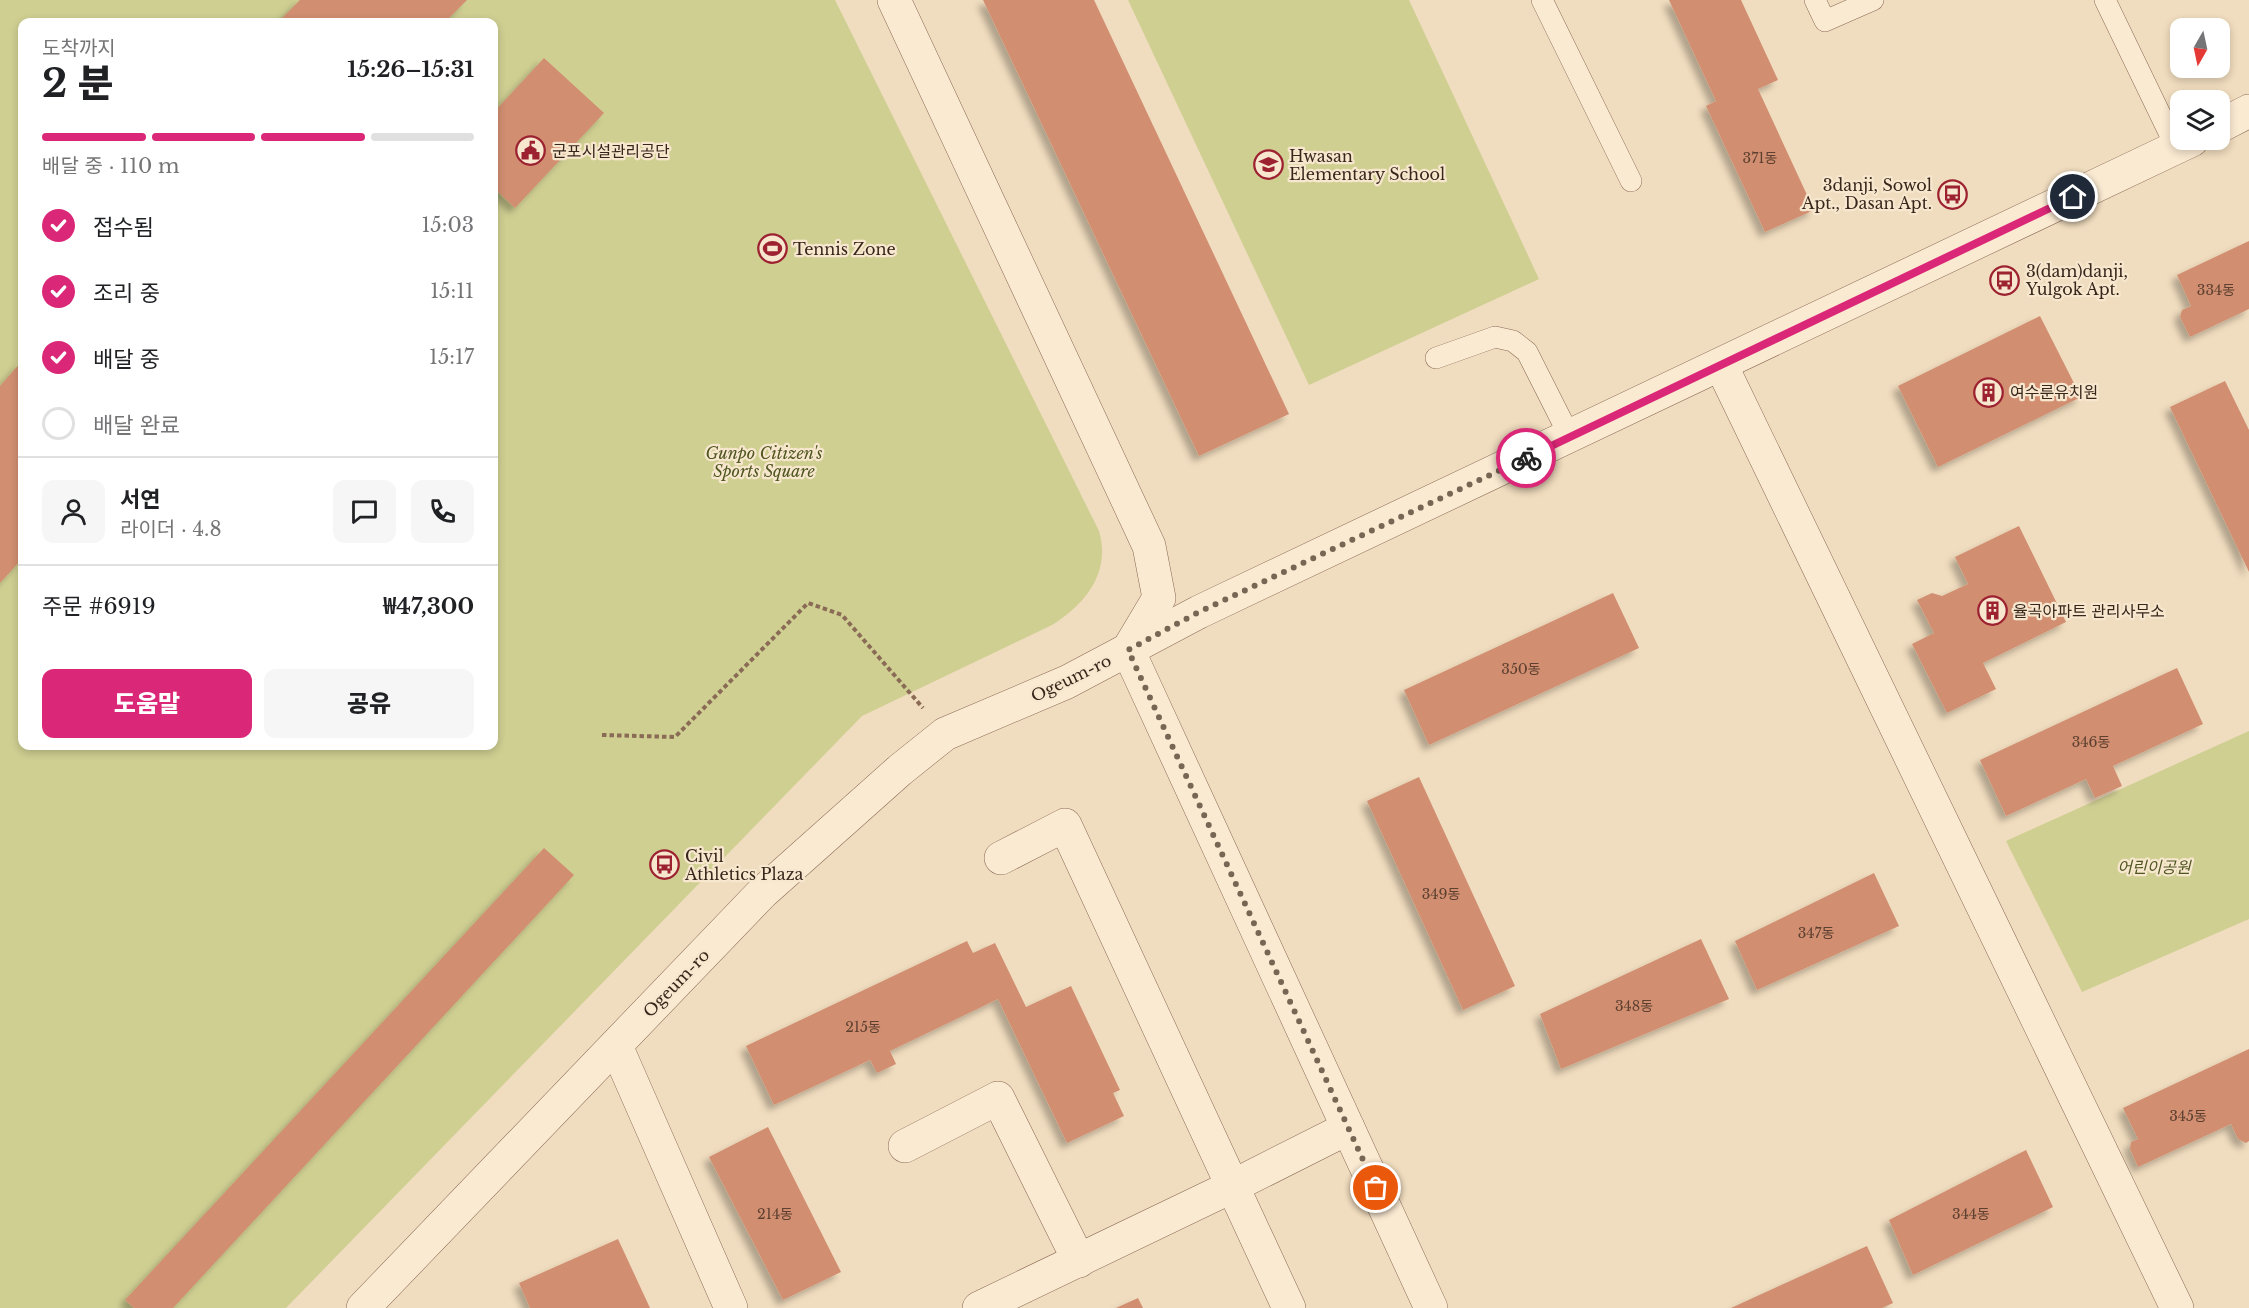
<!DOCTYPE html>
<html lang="ko">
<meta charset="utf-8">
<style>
body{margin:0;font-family:"Libre Baskerville","Noto Sans KR",serif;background:#f6f6f6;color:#202124;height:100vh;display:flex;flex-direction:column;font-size:22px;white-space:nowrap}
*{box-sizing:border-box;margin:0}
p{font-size:20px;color:#757577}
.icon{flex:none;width:33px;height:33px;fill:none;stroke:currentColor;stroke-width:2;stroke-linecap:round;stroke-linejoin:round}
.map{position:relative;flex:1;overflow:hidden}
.panel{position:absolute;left:18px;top:18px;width:480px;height:732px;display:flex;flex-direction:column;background:#fff;border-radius:12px;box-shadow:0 3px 9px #0003}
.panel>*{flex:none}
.needle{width:39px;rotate:189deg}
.fabs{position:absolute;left:2170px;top:18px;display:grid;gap:12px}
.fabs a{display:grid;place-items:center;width:60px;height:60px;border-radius:12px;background:#fff;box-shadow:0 3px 9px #0003;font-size:30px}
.pin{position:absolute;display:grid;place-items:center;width:51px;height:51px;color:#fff;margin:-26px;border:3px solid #fff;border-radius:50%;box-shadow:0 2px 6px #0007}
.courier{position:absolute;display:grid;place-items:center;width:60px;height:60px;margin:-30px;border:4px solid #db2777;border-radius:50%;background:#fff;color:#222;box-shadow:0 2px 8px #0007}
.head em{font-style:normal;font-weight:800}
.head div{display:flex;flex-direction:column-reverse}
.head{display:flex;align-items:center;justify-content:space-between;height:102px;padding:0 24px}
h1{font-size:39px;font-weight:800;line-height:45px}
.bar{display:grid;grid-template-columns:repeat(4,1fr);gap:9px 6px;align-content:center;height:72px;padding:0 24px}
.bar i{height:8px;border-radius:4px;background:#e0e0e0}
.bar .on{background:#db2777}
.bar p{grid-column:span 4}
.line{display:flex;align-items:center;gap:15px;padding:0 24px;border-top:2px solid #e0e0e0}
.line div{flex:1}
.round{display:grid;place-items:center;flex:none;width:63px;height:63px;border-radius:12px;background:#f6f6f6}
ol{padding:0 24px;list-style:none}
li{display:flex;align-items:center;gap:18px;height:66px}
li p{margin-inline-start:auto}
li .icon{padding:6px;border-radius:50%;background:#db2777;color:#fff;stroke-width:4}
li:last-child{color:#757577}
li i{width:33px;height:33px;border:3px solid #e0e0e0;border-radius:50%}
.primary-button{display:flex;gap:12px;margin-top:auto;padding:12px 24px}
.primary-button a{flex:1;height:69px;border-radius:12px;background:#db2777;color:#fff;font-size:24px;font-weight:800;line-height:69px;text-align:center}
.primary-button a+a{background:#f6f6f6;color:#202124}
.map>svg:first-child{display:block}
.green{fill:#cfcf92;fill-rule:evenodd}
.building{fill:#d18e71;filter:url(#shadow)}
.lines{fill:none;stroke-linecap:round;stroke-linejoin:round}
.service-casing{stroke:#8a6b56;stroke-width:22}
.minor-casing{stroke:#8a6b56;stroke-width:34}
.tertiary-casing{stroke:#8a6b56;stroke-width:34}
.path{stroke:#8a6b56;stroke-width:4;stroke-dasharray:4.5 3;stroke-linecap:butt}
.service{stroke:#fbead2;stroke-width:21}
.minor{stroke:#fbead2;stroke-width:33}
.tertiary{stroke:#fbead2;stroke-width:33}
.done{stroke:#786654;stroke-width:6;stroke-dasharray:0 10.8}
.route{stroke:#db2777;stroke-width:8}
.labels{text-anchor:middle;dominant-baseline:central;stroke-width:4.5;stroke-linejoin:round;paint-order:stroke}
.number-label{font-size:14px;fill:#5e4030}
.poi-label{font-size:16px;fill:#38261b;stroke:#f7e7ce;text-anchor:start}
.park-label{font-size:16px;font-style:italic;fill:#4f5621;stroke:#f7e7ce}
.street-label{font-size:16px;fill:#38261b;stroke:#f7e7ce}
</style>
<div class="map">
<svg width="2249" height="1308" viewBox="0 0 2249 1308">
<defs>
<filter id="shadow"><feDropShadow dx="-5.5" dy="5.5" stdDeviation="3" flood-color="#0004"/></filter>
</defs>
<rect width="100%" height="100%" fill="#f0dcbe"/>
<g class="green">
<path d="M0 0H835L1099 531C1111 572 1086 604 1052 625L862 716 286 1308H0ZM22 22H494V746H22Z"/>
<path d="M1128 0H1409L1539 279 1309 385Z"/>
<path d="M2249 731V919L2082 992 2006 841Z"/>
</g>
<g class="building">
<path d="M300 0H467L445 22H278Z"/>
<path d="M983 0H1094L1289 414 1199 456Z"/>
<path d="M1669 0H1741L1778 80 1758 89 1814 210 1765 232 1706 106 1716 101Z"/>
<path d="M544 58 604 113 515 208 494 188V112Z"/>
<path d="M2249 241V309L2190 337 2180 317 2182 310 2191 306 2177 275Z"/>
<path d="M2040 316 2081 397 1938 467 1898 386Z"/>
<path d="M22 361V559L0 583V386Z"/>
<path d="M2225 381 2249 430V572L2170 407Z"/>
<path d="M2019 526 2066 622 1983 663 1996 689 1947 713 1912 644 1934 633 1917 600 1932 593 1942 596 1968 584 1955 557Z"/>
<path d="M1613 593 1639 648 1429 745 1404 690Z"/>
<path d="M2177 668 2203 724 2113 766 2122 786 2095 798 2086 779 2006 816 1980 760Z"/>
<path d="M1419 777 1515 986 1463 1010 1367 801Z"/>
<path d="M544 848 574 875 173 1308H134L125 1300Z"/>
<path d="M1874 873 1899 926 1757 990 1735 941Z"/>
<path d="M1701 939 1729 999 1561 1069 1540 1014Z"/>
<path d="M967 941 973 953 995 943 1026 1007 1071 986 1120 1090 1113 1093 1124 1116 1067 1143 998 999 890 1051 896 1064 877 1073 870 1060 774 1105 746 1046Z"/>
<path d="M2249 1049V1141L2246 1143 2238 1139 2231 1124 2138 1167 2130 1149 2131 1142 2138 1139 2123 1108Z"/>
<path d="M768 1127 841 1272 783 1300 709 1157Z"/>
<path d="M2026 1150 2053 1207 1913 1275 1889 1220Z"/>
<path d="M618 1239 650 1308H530L519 1283Z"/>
<path d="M1867 1246 1893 1303 1882 1308H1731Z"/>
<path d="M1138 1298 1143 1308H1116Z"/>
</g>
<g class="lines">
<defs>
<g id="service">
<path d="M1542 0 1631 181"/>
<path d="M1815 0 1825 21 1873 0"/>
<path d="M2105 0 2176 147"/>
<path d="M1436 358 1495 337 1513 341 1527 352 1570 437"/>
</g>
<g id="minor">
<path d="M894 0 1149 546 1159 598 1128 650"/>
<path d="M1721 365 2177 1308"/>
<path d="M1001 858 1065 825 1289 1308"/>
<path d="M616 1046 731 1308"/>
<path d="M905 1146 998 1098 1079 1261"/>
<path d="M979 1308 1233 1186 1348 1128"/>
</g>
<g id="tertiary">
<path d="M2220 126 2249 111"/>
<path d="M1128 650 1431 1308"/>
<path d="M363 1308 762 893 900 770 945 734 1067 682 1199 612 2192 140"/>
</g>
</defs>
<use href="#service" class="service-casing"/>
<use href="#minor" class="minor-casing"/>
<use href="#tertiary" class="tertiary-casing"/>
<path class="path" d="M602 735 675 737 808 603 842 615 923 708"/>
<use href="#service" class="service"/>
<use href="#minor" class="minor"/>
<use href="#tertiary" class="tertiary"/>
</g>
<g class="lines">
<path class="done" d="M1376 1188 1128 650 1199 612 1526 458"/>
<path class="route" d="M1526 458 2073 197"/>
</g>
<defs>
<symbol id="civic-ring" viewBox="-11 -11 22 22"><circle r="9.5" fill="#f7e7ce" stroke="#9d2231" stroke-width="1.5"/><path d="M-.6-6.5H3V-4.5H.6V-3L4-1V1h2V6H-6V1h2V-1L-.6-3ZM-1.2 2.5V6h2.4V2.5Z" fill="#9d2231"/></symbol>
<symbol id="school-ring" viewBox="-11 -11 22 22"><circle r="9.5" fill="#f7e7ce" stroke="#9d2231" stroke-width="1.5"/><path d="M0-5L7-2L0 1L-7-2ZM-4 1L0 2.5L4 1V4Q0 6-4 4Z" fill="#9d2231"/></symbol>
<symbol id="bus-ring" viewBox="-11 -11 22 22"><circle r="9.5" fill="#f7e7ce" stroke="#9d2231" stroke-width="1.5"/><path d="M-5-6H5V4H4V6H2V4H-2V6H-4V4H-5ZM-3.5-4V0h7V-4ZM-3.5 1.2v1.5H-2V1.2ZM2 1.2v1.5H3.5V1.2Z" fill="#9d2231"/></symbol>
<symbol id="stadium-ring" viewBox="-11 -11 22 22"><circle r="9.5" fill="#f7e7ce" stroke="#9d2231" stroke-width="1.5"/><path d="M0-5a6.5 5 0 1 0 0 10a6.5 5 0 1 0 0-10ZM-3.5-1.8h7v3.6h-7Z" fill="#9d2231"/></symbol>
<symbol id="building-ring" viewBox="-11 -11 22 22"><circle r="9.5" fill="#f7e7ce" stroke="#9d2231" stroke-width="1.5"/><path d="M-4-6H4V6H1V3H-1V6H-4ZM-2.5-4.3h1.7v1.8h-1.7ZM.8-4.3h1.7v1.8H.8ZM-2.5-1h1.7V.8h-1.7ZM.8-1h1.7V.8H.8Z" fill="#9d2231"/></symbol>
</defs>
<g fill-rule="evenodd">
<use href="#civic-ring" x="514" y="134" width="33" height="33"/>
<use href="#school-ring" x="1252" y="148" width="33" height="33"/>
<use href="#bus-ring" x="1936" y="178" width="33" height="33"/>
<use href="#stadium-ring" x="756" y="232" width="33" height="33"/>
<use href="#bus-ring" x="1988" y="264" width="33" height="33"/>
<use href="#building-ring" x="1972" y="376" width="33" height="33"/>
<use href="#building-ring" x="1976" y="594" width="33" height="33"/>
<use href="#bus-ring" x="648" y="848" width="33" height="33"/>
</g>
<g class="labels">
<g class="number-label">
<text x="1760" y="158">371동</text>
<text x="2216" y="290">334동</text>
<text x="1521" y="669">350동</text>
<text x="2091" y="742">346동</text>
<text x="1441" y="894">349동</text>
<text x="1816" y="933">347동</text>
<text x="1634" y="1006">348동</text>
<text x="863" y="1027">215동</text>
<text x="2188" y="1116">345동</text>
<text x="775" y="1214">214동</text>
<text x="1971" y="1214">344동</text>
</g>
<g class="poi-label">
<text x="552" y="151">군포시설관리공단</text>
<text x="1289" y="156">Hwasan<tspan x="1289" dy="18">Elementary School</tspan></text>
<text x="1932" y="185" text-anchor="end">3danji, Sowol<tspan x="1932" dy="18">Apt., Dasan Apt.</tspan></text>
<text x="793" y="249">Tennis Zone</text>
<text x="2026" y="271">3(dam)danji,<tspan x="2026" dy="18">Yulgok Apt.</tspan></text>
<text x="2010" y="392">여수룬유치원</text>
<text x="2013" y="611">율곡아파트 관리사무소</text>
<text x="685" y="856">Civil<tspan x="685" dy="18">Athletics Plaza</tspan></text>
</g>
<g class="park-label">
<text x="764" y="453">Gunpo Citizen's<tspan x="764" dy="18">Sports Square</tspan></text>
<text x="2154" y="867">어린이공원</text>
</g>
<g class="street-label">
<text transform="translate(1071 678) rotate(-26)">Ogeum-ro</text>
<text transform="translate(676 983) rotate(-46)">Ogeum-ro</text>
</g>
</g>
</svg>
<div class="fabs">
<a><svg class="needle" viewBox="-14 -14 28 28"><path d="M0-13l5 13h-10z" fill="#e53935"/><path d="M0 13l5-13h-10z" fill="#757577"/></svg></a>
<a><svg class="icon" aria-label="layers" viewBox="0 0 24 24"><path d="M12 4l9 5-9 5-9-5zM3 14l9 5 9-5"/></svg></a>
</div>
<div class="pin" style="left:1376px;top:1188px;background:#ea580c"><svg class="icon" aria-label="bag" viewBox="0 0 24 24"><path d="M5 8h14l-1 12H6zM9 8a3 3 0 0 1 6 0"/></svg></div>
<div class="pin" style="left:2073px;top:197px;background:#1f2937"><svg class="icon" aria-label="home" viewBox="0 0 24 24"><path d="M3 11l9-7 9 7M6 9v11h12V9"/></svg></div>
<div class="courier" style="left:1526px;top:458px"><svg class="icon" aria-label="bike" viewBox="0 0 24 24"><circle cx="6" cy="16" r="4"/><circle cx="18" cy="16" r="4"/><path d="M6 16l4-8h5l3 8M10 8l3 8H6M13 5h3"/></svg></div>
<section class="panel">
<div class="head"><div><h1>2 분</h1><p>도착까지</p></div><em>15:26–15:31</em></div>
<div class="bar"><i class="on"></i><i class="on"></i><i class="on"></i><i></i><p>배달 중 · 110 m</p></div>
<ol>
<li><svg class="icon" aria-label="check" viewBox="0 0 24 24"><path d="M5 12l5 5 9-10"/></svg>접수됨<p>15:03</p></li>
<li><svg class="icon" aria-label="check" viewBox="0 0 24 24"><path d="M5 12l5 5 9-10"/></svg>조리 중<p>15:11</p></li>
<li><svg class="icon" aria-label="check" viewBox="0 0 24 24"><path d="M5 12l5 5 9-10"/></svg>배달 중<p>15:17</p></li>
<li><i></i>배달 완료</li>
</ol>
<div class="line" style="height:108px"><a class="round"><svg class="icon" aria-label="person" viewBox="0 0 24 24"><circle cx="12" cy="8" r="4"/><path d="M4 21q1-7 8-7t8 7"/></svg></a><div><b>서연</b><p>라이더 · 4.8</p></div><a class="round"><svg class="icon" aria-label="chat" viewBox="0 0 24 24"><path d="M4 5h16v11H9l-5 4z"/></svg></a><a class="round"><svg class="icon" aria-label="phone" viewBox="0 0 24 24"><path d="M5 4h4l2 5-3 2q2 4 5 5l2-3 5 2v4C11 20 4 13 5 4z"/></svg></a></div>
<div class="line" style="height:78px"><div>주문 #6919</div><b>₩47,300</b></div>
<div class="primary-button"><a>도움말</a><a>공유</a></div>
</section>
</div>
